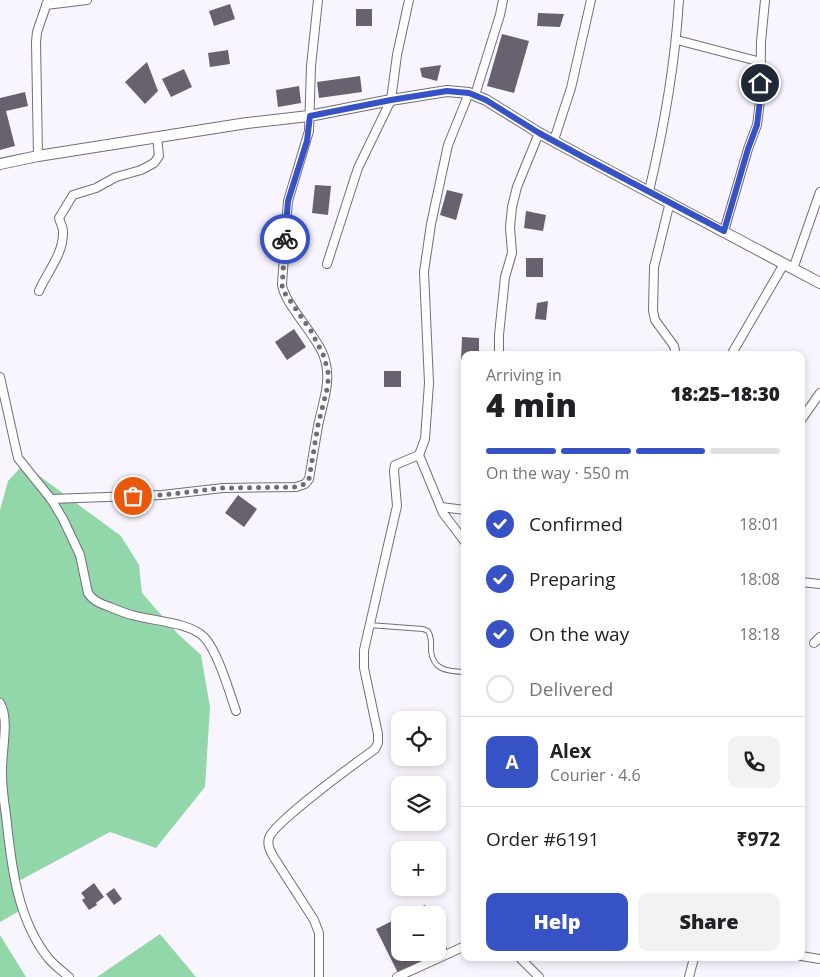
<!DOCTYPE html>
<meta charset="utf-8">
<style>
body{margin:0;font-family:"Open Sans",sans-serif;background:#f2f2f2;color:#202124;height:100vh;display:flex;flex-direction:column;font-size:19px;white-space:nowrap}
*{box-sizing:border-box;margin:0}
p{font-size:16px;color:#757577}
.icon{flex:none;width:28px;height:28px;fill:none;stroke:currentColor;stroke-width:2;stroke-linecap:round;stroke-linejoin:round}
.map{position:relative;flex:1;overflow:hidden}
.drawer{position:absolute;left:461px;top:351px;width:344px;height:610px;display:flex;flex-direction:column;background:#fff;border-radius:10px;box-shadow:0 2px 8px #0003}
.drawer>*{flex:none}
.tools{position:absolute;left:391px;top:711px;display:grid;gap:10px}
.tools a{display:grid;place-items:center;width:55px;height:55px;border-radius:10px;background:#fff;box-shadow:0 2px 8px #0003;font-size:25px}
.pin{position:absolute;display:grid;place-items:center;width:42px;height:42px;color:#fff;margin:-21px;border:2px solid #fff;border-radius:50%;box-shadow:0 1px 5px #0007}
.courier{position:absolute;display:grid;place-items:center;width:50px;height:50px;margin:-25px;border:4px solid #3652c4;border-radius:50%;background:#fff;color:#222;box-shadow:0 1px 6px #0007}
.headline em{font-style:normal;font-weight:800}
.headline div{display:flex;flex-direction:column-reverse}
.headline{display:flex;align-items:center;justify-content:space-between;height:85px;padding:0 25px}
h1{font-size:32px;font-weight:800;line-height:38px}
.bar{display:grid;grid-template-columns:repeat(4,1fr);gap:8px 5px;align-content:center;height:60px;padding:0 25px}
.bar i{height:6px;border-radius:4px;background:#e0e0e0}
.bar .on{background:#3652c4}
.bar p{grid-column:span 4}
.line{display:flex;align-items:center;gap:12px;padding:0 25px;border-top:1px solid #e0e0e0}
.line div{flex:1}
.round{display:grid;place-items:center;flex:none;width:52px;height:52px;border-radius:10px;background:#f2f2f2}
ol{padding:0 25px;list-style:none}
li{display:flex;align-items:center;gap:15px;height:55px}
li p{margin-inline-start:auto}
li .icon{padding:5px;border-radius:50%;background:#3652c4;color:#fff;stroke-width:4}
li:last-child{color:#757577}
li i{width:28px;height:28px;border:2px solid #e0e0e0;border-radius:50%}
.primary-button{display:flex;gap:10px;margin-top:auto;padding:10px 25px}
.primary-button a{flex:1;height:58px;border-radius:10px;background:#3652c4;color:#fff;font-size:20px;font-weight:800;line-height:58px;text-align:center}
.primary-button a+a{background:#f2f2f2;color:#202124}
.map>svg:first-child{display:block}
.forest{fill:#91d7a9}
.building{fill:#686270}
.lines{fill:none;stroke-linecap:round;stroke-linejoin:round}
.lane-casing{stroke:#746d7b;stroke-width:6}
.street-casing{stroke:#746d7b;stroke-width:10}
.secondary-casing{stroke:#746d7b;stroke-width:12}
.lane{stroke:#fff;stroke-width:4}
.street{stroke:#fff;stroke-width:8}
.secondary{stroke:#fff;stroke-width:10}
.done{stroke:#6f6c73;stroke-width:5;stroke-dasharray:0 9}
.route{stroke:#3652c4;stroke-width:6}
</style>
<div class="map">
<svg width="820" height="977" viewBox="0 0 820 977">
<rect width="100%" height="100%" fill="#f9f5ff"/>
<g class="forest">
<path d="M20 468 34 472 121 536 139 565 142 593 178 634 201 655 210 707 205 787 156 848 110 832 15 883 23 909 0 922V510L8 481Z"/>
<path d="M160 934 196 977H97Z"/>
<path d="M0 935 26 977H0Z"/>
</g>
<g class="building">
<path d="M230 4 235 19 214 26 209 11Z"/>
<rect x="356" y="9" width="16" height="17"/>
<path d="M538 13 564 14 560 27 537 26Z"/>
<path d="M502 34 529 41 514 93 487 86Z"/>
<path d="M228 50 230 64 210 67 208 53Z"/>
<path d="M147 62 158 91 145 104 125 82Z"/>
<path d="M441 65 437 81 422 77 420 68Z"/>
<path d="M184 69 192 87 171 97 162 79Z"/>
<path d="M360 76 362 92 319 98 317 82Z"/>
<path d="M299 86 301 103 278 107 276 90Z"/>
<path d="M25 92 28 106 6 111 15 146 0 150V98Z"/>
<path d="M315 185 331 186 328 215 312 213Z"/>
<path d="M447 190 463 194 456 220 440 215Z"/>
<path d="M526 211 546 215 543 231 524 228Z"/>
<rect x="526" y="258" width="17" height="19"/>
<path d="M548 301 546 320 535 319 537 303Z"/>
<path d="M294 329 306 347 287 360 275 342Z"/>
<path d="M462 337 479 338V355H465V361H461Z"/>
<rect x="384" y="371" width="17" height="16"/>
<path d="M238 495 257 509 244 527 225 513Z"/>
<path d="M94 883 104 897 96 903 97 905 89 910 82 900 85 898 81 893Z"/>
<path d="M114 888 122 899 114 905 106 894Z"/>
<path d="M425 905 430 915H404Z"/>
<path d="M400 917V952H438V929L448 951 399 975 376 929Z"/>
</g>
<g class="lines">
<defs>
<path id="lane" d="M369 625 423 629 428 631C432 638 431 643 431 651 433 670 447 671 463 672"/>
<g id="street">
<path d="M46 5 87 0"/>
<path d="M677 40 761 62"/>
<path d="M475 95 500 15 503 0"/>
<path d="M554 140 571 88 591 0"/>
<path d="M38 156 36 42 37 32 48 0"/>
<path d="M649 191C664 128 675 65 679 0"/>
<path d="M670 202 654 267 653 311 655 320 674 346 676 355"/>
<path d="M724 231 748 149 757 125 760 101 761 42 765 0"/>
<path d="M327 264 358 168 391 100 397 55 409 0"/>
<path d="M793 269 820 192"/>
<path d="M39 291C47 272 63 255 63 233 64 228 60 223 59 218L73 195 96 188 116 177 141 170 154 163 159 156 157 137"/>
<path d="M499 355V335L505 277 512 253 510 227 512 207 517 187 539 133"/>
<path d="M731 355 784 264"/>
<path d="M0 377 18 458 51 499 63 519 80 555 88 593C93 601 101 604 110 607 117 610 124 613 132 615 152 621 189 622 204 637 218 652 229 691 236 711"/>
<path d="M801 420 820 393"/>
<path d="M419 455 443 513 465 542"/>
<path d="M51 499 162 495 223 488 296 487 305 484 309 479C312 461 315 443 318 426 323 401 333 379 323 354 315 334 283 302 282 284L288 201 309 131 311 66 318 0"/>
<path d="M441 507 465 510"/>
<path d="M801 582 820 584"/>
<path d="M814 643 820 637"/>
<path d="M0 703C10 720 1 752 2 774 2 788 4 802 6 815 11 864 17 920 49 959 55 966 62 971 69 977"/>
<path d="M801 956 820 959"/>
<path d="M520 958 539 977"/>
<path d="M319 977V933L314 920 273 856C270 850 267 845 269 838 273 823 357 762 375 749L378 743V734L364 668V650L397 506 394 471 395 465 419 455 425 439 429 383 424 272 431 224 448 145 469 93"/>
<path d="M397 977 465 946"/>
<path d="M689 977 694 958"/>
</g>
<path id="secondary" d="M0 164 38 156 247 123 309 116 391 100 447 91 469 93 486 100 539 133 585 158 820 283"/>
</defs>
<use href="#lane" class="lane-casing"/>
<use href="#street" class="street-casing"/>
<use href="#secondary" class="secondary-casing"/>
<use href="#lane" class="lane"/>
<use href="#street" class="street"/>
<use href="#secondary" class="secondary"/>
</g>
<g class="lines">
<path class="done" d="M133 496 162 495 223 488 296 487 305 484 309 479 318 425 328 385V371L323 354 311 331 282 289 285 239"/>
<path class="route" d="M285 239 288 201 307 141 310 116 391 100 447 91 469 93 486 100 539 133 585 158 724 231 748 149 757 125 760 101V83"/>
</g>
</svg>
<div class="tools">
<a><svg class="icon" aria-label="locate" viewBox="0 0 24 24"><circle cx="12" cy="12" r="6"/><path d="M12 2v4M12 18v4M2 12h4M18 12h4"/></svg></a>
<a><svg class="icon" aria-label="layers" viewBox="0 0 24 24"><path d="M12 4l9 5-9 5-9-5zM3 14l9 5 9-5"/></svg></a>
<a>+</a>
<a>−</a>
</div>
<div class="pin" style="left:133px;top:496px;background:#ea580c"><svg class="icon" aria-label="bag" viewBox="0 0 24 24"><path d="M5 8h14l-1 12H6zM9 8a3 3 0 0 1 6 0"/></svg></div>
<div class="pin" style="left:760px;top:83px;background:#1f2937"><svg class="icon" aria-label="home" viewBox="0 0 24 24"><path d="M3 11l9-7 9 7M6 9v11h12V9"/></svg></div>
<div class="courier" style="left:285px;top:239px"><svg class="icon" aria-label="bike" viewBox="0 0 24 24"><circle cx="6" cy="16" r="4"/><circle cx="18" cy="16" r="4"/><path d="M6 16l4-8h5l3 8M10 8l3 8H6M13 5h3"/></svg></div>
<section class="drawer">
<div class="headline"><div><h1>4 min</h1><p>Arriving in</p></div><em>18:25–18:30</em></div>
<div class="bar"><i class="on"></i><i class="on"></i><i class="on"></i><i></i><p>On the way · 550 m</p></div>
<ol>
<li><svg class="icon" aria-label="check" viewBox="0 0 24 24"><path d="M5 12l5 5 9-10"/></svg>Confirmed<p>18:01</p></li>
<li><svg class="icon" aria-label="check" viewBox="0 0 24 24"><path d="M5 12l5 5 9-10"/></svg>Preparing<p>18:08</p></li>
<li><svg class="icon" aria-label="check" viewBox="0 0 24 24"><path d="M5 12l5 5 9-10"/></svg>On the way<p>18:18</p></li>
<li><i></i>Delivered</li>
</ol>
<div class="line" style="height:90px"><b class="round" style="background:#3652c4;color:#fff">A</b><div><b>Alex</b><p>Courier · 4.6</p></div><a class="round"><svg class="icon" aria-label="phone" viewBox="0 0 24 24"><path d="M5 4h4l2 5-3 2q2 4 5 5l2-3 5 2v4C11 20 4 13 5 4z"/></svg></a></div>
<div class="line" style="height:65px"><div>Order #6191</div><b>₹972</b></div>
<div class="primary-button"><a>Help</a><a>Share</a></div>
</section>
</div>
